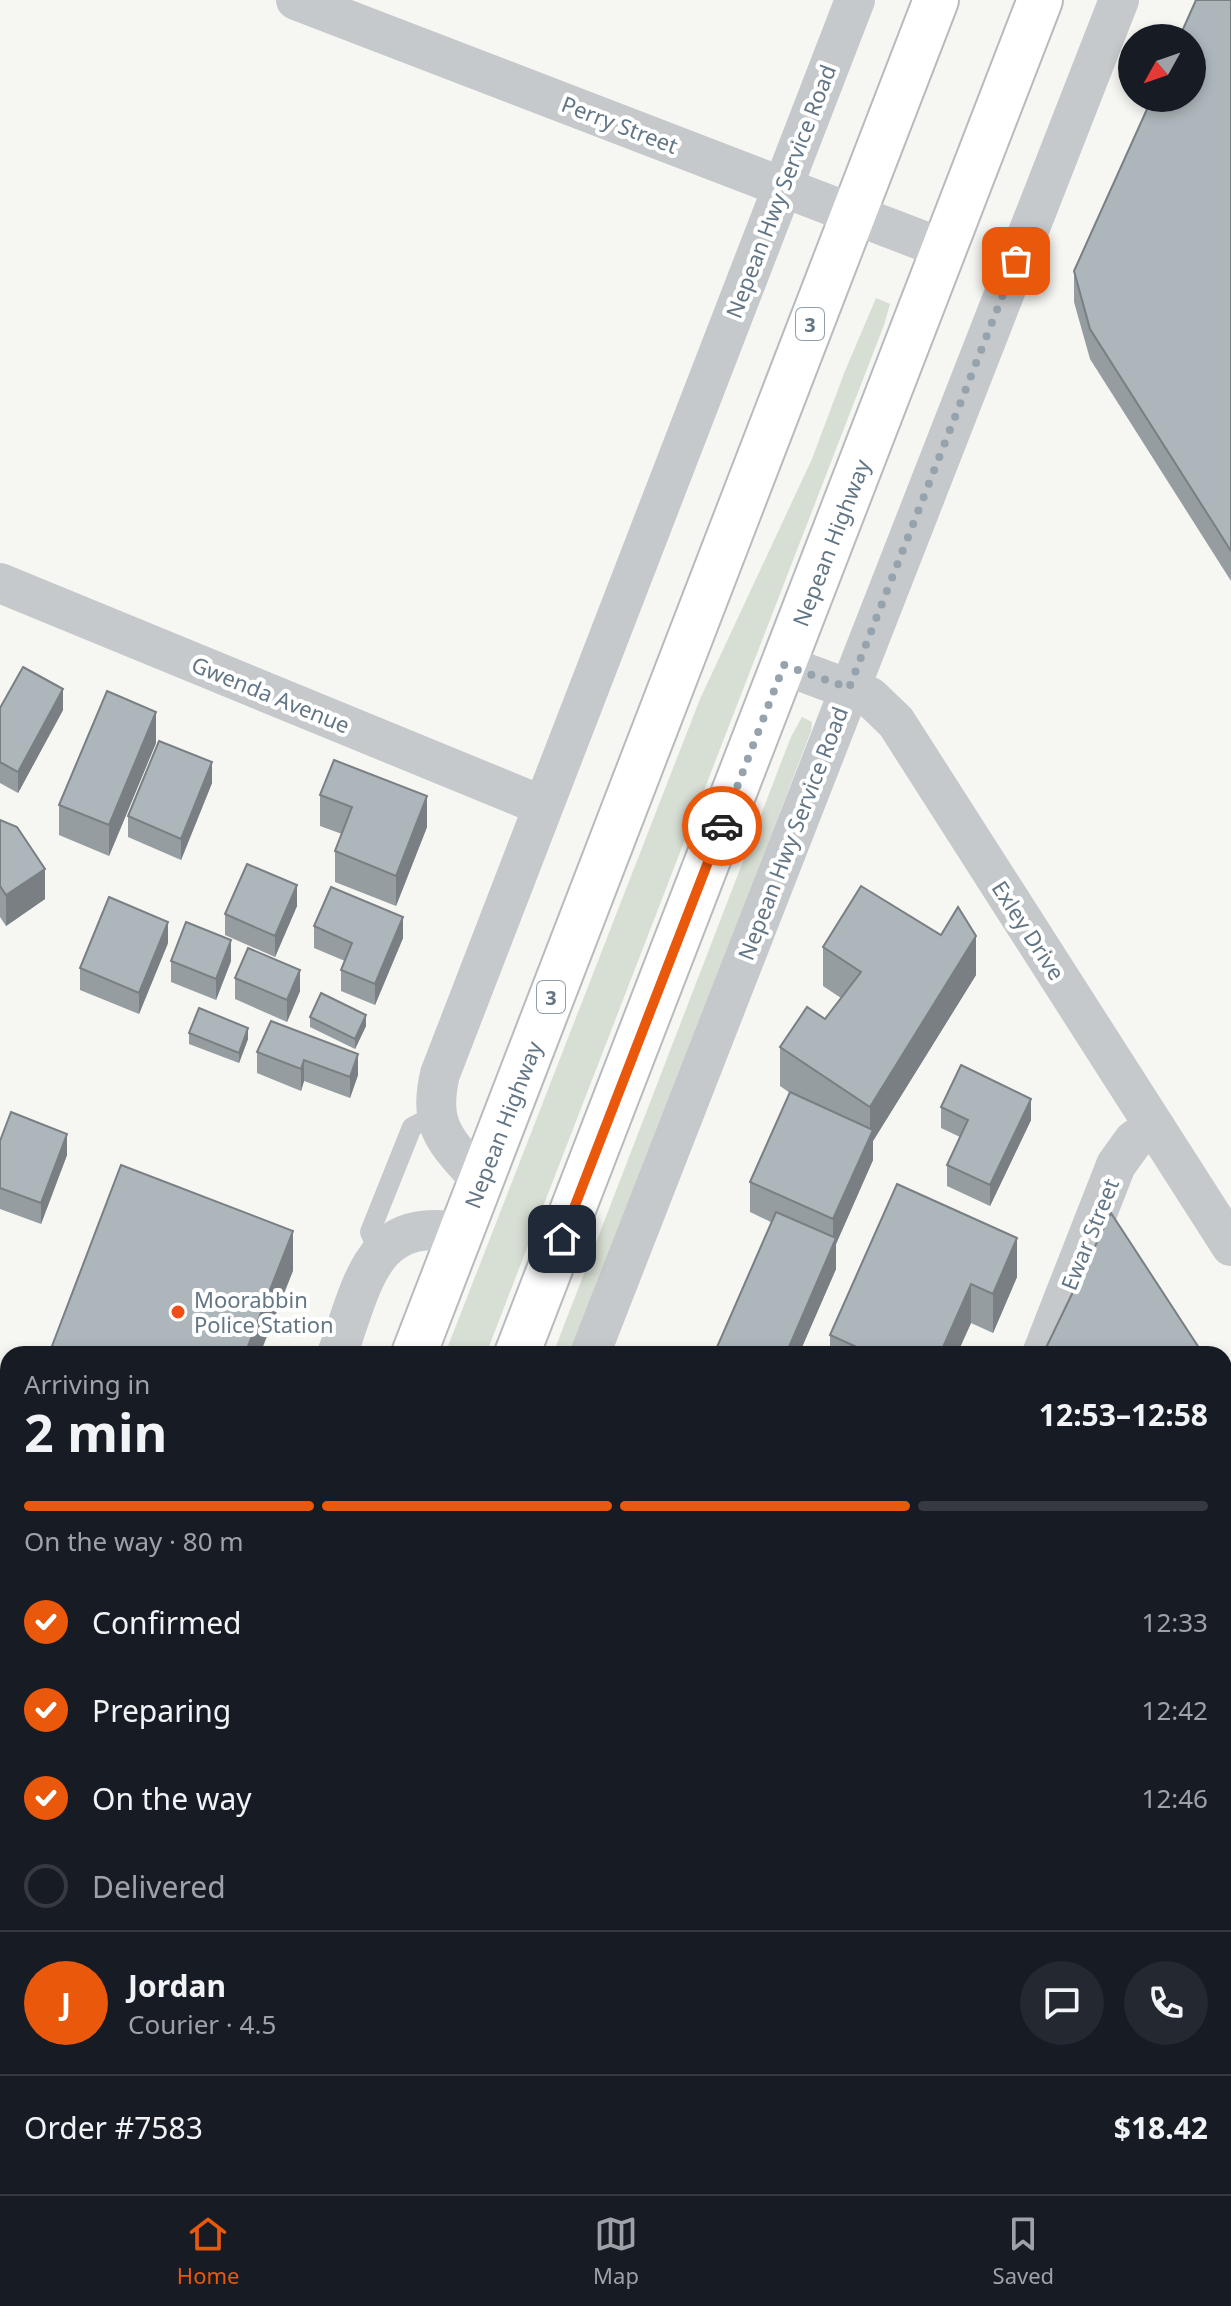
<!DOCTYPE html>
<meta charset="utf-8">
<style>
body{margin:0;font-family:"Noto Sans",sans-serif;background:#242831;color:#f1f3f6;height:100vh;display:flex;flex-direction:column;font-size:30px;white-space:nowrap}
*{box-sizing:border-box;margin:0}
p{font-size:26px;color:#9ea1a6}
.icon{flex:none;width:44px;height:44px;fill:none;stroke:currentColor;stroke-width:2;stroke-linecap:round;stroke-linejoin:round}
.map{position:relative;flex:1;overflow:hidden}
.details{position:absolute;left:0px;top:1346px;width:1232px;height:848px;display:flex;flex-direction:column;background:#171b24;border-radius:24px 24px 0 0;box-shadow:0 4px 12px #0003}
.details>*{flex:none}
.needle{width:52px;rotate:230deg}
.fabs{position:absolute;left:1118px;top:24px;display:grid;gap:16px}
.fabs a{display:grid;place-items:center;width:88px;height:88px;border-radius:50%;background:#171b24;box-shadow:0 4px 12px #0003;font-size:40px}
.pin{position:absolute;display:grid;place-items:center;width:68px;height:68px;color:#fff;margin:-34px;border-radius:16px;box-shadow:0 4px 12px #0006}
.courier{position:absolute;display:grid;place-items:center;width:80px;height:80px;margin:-40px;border:6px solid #ea580c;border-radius:50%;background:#fff;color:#222;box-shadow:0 2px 10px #0007}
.head em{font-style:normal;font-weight:700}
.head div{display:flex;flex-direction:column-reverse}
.head{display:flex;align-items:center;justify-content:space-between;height:136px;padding:0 24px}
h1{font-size:52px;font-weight:700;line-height:60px}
.bar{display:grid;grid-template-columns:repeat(4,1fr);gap:12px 8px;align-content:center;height:96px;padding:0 24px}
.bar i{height:10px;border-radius:6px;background:#363941}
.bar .on{background:#ea580c}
.bar p{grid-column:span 4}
.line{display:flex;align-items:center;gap:20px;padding:0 24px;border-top:2px solid #363941}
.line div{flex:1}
.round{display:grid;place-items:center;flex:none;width:84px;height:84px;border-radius:42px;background:#242831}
ol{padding:0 24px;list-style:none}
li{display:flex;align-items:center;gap:24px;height:88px}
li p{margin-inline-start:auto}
li .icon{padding:8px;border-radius:50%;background:#ea580c;color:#fff;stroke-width:4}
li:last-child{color:#9ea1a6}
li i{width:44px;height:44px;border:4px solid #363941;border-radius:50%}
.dock{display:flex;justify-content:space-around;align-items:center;height:112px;border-top:2px solid #363941;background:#171b24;font-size:22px;color:#9ea1a6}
.dock a{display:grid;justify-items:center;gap:4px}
.dock .on{color:#ea580c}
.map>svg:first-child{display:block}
.green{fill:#d7ded3}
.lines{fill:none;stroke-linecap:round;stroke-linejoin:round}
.highway-casing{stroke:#b7bbbe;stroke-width:48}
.lane{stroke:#c5c9cc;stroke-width:20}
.street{stroke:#c5c9cc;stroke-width:40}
.highway{stroke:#fff;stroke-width:44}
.rail{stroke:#a5abb1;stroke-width:6;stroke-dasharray:12 6;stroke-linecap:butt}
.wall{fill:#959da1}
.shaded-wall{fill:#797f83}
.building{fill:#adb6bb;stroke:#797f83;stroke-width:2}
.done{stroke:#96a3ac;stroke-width:8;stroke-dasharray:0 14.4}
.route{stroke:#ea580c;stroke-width:10}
.poi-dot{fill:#f04d18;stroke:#fff;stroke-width:3}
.labels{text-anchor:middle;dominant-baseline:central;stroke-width:8;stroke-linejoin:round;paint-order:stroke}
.shield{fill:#fff;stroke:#929faa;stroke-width:2}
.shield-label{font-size:20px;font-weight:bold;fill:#637686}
.street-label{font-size:22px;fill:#637686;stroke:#fff}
.poi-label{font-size:22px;fill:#637686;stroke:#fff;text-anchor:start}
</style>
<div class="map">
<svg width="1231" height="2194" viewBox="0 0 1231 2194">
<rect width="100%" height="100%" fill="#f6f6f2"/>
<g class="green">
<path d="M876 298 890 304 884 325 486 1354H445L700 699 812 459 845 371Z"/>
<path d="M802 717 812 722 811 731 573 1354H553L791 737Z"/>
</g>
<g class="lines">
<defs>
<g id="highway">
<path id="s1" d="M414 1354 936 0"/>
<path id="s2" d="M517 1354 1040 0"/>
<path d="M86 2194 89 2186"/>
<path d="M196 2194 199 2186"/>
</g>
</defs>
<use href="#highway" class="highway-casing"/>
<path class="lane" d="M379 1253 370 1232 412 1127 435 1115"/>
<g class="street">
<path d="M296 0 944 249"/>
<path d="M0 583 543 806"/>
<path d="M784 665 870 697 896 722 1231 1246"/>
<path d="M481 1181C448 1142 427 1129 440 1074L855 0"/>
<path d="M337 1354C363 1286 370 1214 461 1233"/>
<path d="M590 1354 1119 0"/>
<path d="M1042 1354 1116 1165 1134 1140 1155 1127"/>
<path d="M1224 1738 1231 1733"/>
<path d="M0 1978 8 1981"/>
<path d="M17 2194 18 2186"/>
<path d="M249 2194 255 2186"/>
<path d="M652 2194 663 2186"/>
</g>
<use href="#highway" class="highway"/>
<g class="rail">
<path d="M1224 1600 1231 1593"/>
<path d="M1224 1631 1231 1624"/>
<path d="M488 2194 498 2186"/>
<path d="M526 2194 536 2186"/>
<path d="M551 2194 560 2186"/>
</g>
</g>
<g class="wall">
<path d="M1231 0V581L1090 359 1074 302V271Z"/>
<path d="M0 708 63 710 18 793 0 783Z"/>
<path d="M156 743 109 856 59 835V805Z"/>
<path d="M212 783 181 860 128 837V816Z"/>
<path d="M320 795 427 827 396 906 335 882V851L342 834 320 826Z"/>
<path d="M0 820 45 899 6 926 0 917Z"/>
<path d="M297 906 275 957 225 935V914Z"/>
<path d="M314 926 403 938 375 1005 341 991V970L345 961 314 948Z"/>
<path d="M168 943 139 1014 80 990V968Z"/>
<path d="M823 947 976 975 873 1141V1160L836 1244V1269L799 1354H714L771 1222 750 1212V1182L790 1093 780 1086V1047L825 1019 841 998 823 986Z"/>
<path d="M171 961H231L216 1000 171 982Z"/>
<path d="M235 978 300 991 287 1022 235 999Z"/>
<path d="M310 1017 366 1026 355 1049 310 1027Z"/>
<path d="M271 1021 358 1075 350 1098 304 1081 301 1091 257 1073V1052Z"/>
<path d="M189 1033 248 1039 239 1063 189 1044Z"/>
<path d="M941 1107 1031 1120 990 1206 947 1186V1165L960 1137 941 1128Z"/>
<path d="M0 1141 67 1155 41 1224 0 1209Z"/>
<path d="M897 1184 1017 1277 993 1333 971 1323 957 1354H830V1335Z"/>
<path d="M8 1460V1572L0 1569V1481Z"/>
</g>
<g class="shaded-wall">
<path d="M63 689V710L18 793V772Z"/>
<path d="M156 712V743L109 856V825Z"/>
<path d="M212 762V783L181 860V839Z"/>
<path d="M427 796V827L396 906V876Z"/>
<path d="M45 869V899L6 926V895Z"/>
<path d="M297 885V906L275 957V936Z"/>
<path d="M403 917V938L375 1005V984Z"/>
<path d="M168 922V943L139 1014V993Z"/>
<path d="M976 936V975L873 1141V1160L836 1244V1269L799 1354H786L833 1245V1219L870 1136V1107Z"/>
<path d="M231 940V961L216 1000V979Z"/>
<path d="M300 970V991L287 1022V1000Z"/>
<path d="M366 1015V1026L355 1049V1039Z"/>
<path d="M248 1028V1039L239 1063V1053Z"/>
<path d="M358 1054V1075L350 1098V1077Z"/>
<path d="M304 1060V1081L301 1091V1069Z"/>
<path d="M1031 1099V1120L990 1206V1185Z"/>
<path d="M67 1134V1155L41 1224V1203Z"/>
<path d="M293 1231V1271L260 1354H245Z"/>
<path d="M1017 1238V1277L993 1333V1294Z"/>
<path d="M971 1284V1323L957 1354H940Z"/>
<path d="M1231 1423V1462L1224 1468V1428Z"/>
<path d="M1231 1462V1501L1224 1508V1469Z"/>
<path d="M4 1693V1723L0 1733V1703Z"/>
<path d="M8 1742V1773L0 1791V1761Z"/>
<path d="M8 2033V2072L0 2092V2053Z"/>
</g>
<g class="building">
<path d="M1196 0H1231V551L1090 329 1074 271 1152 98H1192V38H1179Z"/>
<path d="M23 667 63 689 18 772 0 762V708Z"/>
<path d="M107 691 156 712 109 825 59 805Z"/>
<path d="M159 741 212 762 181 839 128 816Z"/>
<path d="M334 760 427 796 396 876 335 851 352 807 320 795Z"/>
<path d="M0 820 17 827 45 869 6 895 0 886Z"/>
<path d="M247 864 297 885 275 936 225 914Z"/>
<path d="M861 886 941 935 958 907 976 936 870 1107 780 1047 807 1007 825 1019 861 972 823 947Z"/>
<path d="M331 887 403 917 375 984 341 970 352 943 314 926Z"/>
<path d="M109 897 168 922 139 993 80 968Z"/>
<path d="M186 922 231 940 216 979 171 961Z"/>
<path d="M248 948 300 970 287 1000 235 978Z"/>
<path d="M321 993 366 1015 355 1039 310 1017Z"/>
<path d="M199 1008 248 1028 239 1053 189 1033Z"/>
<path d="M271 1021 358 1054 350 1077 304 1060 301 1069 257 1052Z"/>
<path d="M961 1065 1031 1099 990 1185 947 1165 968 1120 941 1107Z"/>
<path d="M790 1092 873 1130 833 1219 750 1182Z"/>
<path d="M11 1112 67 1134 41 1203 0 1188V1141Z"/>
<path d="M121 1165 293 1231 245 1354H49Z"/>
<path d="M897 1184 1017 1238 993 1294 971 1284 940 1354H872L830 1335Z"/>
<path d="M776 1212 836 1238 786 1354H714Z"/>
<path d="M1111 1213 1203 1354H1043Z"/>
<path d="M1224 1387 1231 1398V1423L1224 1428Z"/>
<path d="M1224 1442 1231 1454V1462L1224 1469Z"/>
<path d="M8 1460V1533L0 1530V1481Z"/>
<path d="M0 1691 4 1693 0 1703Z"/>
<path d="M0 1714 8 1718V1742L0 1761Z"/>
<path d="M0 1996 8 1999V2033L0 2053Z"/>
</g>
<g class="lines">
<path class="done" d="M722 826 784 665 849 688 1016 261"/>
<path class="route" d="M562 1239 722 826"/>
</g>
<circle class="poi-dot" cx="178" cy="1312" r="8"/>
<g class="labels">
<g class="shield">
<rect x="796" y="308" width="28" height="32" rx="6"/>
<rect x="537" y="981" width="28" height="32" rx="6"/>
</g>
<g class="shield-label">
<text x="810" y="324">3</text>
<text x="551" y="997">3</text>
</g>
<g class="street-label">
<text transform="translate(620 124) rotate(21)">Perry Street</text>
<text transform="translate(780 191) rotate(-69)">Nepean Hwy Service Road</text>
<text stroke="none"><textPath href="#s2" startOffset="870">Nepean Highway</textPath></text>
<text transform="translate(271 694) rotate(22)">Gwenda Avenue</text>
<text transform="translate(792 833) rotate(-69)">Nepean Hwy Service Road</text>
<text transform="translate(1029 930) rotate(57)">Exley Drive</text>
<text stroke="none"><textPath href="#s1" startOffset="246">Nepean Highway</textPath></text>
<text transform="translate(1089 1234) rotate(-68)">Ewar Street</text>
</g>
<g class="poi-label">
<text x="194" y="1299">Moorabbin<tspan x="194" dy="25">Police Station</tspan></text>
</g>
</g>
</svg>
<div class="fabs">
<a><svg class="needle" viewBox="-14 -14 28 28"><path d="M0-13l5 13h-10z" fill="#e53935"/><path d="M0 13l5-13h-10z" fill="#9ea1a6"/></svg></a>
</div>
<div class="pin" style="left:1016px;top:261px;background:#ea580c"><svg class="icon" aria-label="bag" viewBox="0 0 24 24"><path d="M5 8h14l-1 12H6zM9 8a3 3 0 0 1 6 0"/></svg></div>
<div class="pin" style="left:562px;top:1239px;background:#1f2937"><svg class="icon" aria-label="home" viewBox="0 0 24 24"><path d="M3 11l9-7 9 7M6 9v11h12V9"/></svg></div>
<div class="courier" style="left:722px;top:826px"><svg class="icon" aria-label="car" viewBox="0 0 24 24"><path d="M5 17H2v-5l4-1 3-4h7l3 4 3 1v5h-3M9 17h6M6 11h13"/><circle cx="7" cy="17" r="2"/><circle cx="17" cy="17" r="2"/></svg></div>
<section class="details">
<div class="head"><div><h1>2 min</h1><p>Arriving in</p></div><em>12:53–12:58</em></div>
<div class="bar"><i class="on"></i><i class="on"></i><i class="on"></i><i></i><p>On the way · 80 m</p></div>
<ol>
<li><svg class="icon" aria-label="check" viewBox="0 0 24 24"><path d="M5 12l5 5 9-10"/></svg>Confirmed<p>12:33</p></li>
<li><svg class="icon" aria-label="check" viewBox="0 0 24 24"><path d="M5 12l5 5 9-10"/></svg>Preparing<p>12:42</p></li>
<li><svg class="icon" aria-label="check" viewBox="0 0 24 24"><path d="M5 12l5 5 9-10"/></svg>On the way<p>12:46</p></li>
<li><i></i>Delivered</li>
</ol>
<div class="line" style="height:144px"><b class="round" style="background:#ea580c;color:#fff">J</b><div><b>Jordan</b><p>Courier · 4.5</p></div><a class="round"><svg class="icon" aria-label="chat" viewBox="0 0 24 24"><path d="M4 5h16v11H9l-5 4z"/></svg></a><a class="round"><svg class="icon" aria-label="phone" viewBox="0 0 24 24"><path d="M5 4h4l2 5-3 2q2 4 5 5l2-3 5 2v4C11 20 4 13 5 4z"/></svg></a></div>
<div class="line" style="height:104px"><div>Order #7583</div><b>$18.42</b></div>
</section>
</div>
<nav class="dock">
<a class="on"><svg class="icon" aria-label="home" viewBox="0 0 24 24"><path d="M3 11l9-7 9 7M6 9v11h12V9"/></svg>Home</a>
<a><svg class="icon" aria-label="map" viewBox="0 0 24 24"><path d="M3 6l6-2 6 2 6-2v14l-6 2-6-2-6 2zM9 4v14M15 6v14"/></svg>Map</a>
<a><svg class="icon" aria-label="saved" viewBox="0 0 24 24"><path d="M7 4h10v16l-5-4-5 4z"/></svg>Saved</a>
</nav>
